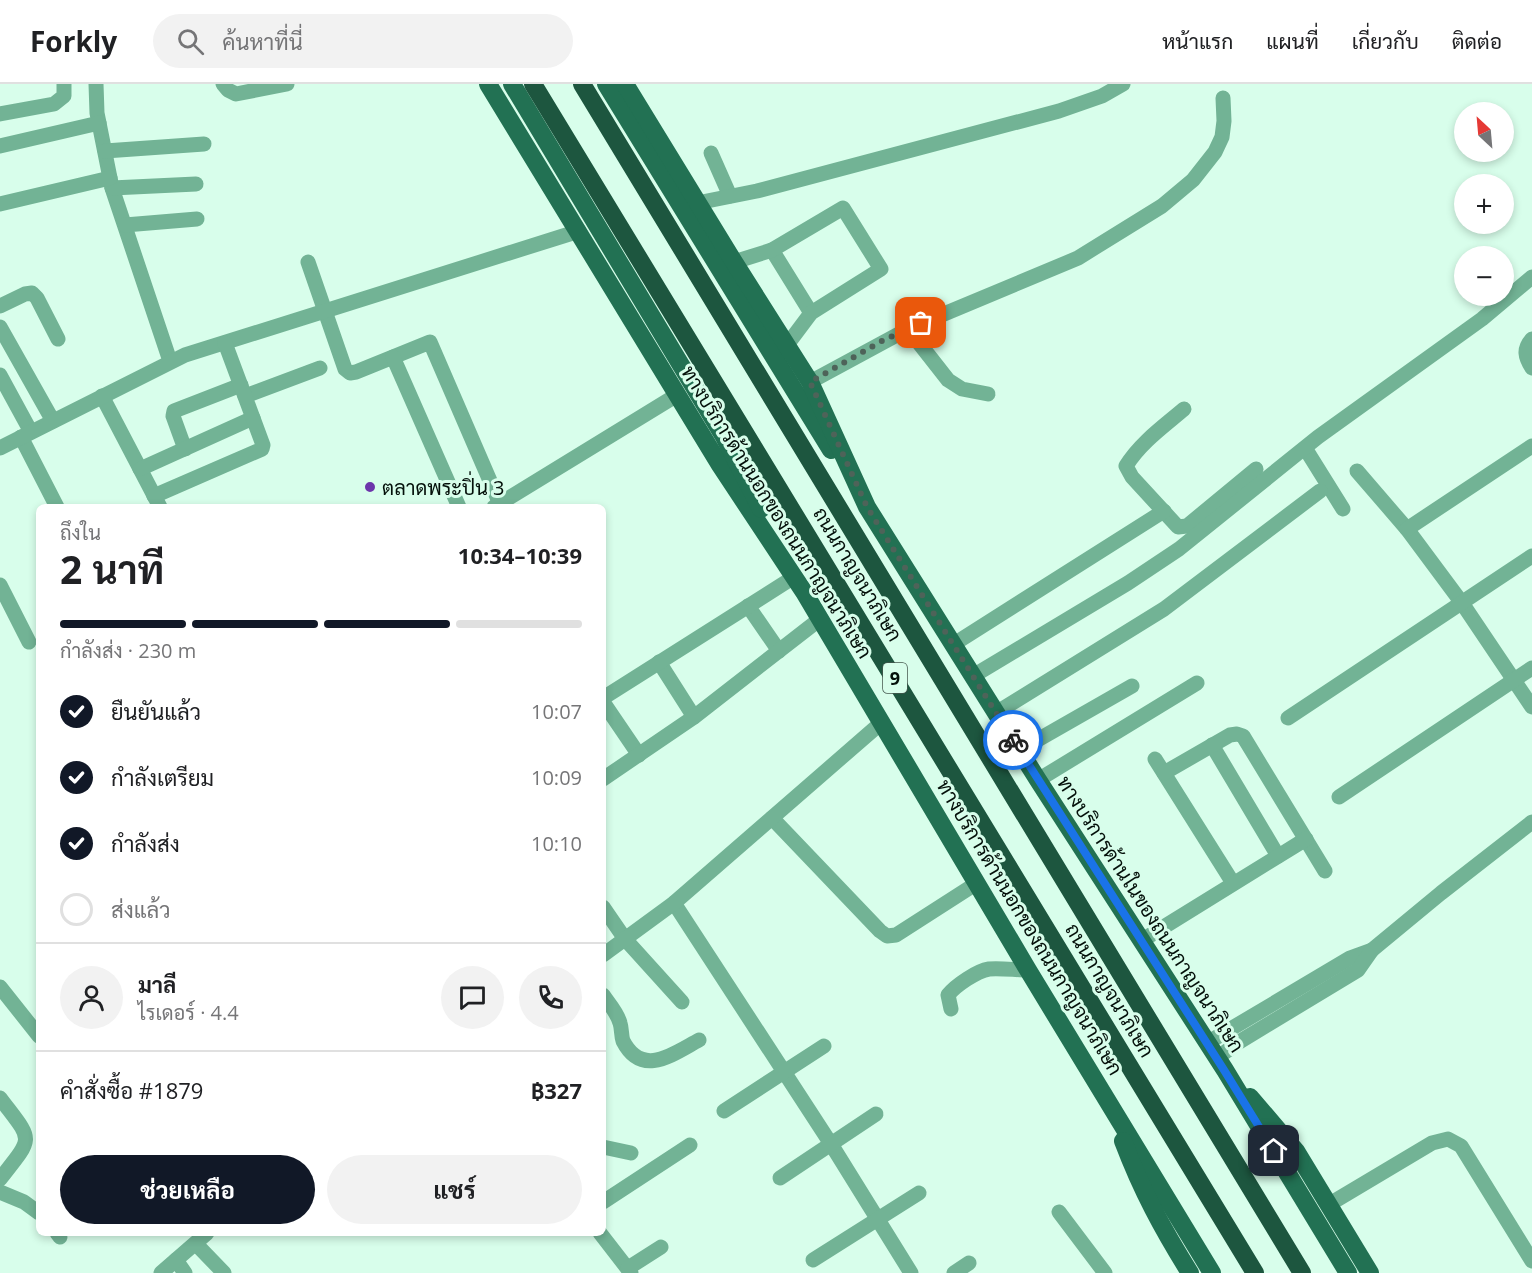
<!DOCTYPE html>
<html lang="th">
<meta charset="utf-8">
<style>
body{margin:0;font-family:"Open Sans",Sarabun,sans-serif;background:#f2f2f2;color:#202124;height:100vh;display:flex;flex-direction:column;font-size:22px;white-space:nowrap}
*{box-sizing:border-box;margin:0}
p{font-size:20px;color:#757577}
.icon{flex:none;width:33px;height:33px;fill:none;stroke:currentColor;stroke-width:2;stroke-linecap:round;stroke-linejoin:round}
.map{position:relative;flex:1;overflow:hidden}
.details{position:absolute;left:36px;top:420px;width:570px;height:732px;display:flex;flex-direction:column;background:#fff;border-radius:9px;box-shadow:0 3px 9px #0003}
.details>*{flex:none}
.needle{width:39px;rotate:334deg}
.fabs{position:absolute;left:1454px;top:18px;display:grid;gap:12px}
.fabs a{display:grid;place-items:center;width:60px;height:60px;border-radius:50%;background:#fff;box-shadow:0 3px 9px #0003;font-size:30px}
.pin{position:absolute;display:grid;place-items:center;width:51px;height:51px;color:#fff;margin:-26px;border-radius:12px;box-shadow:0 3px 9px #0006}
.courier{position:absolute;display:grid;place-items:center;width:60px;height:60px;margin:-30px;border:4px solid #1a73e8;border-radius:50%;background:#fff;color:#222;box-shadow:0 2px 8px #0007}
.summary em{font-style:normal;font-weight:700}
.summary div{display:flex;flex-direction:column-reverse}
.summary{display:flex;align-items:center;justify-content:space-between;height:102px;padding:0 24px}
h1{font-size:39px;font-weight:700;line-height:45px}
.bar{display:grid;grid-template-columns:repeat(4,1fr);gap:9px 6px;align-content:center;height:72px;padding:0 24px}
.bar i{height:8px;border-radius:4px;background:#e0e0e0}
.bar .on{background:#111827}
.bar p{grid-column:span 4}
.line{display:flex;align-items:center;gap:15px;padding:0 24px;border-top:2px solid #e0e0e0}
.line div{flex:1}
.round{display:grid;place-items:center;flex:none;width:63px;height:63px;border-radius:32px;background:#f2f2f2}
ol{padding:0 24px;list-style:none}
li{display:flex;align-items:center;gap:18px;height:66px}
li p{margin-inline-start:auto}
li .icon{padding:6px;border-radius:50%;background:#111827;color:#fff;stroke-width:4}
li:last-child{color:#757577}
li i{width:33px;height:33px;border:3px solid #e0e0e0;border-radius:50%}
.primary-button{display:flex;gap:12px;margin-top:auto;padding:12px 24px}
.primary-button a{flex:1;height:69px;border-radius:36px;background:#111827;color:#fff;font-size:24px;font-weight:700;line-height:69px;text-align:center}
.primary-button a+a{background:#f2f2f2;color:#202124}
header{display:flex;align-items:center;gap:36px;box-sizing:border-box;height:84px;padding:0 30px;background:#fff;border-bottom:2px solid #e0e0e0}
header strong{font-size:28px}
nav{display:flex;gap:33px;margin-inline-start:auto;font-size:21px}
.search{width:420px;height:54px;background:#f2f2f2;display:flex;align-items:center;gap:15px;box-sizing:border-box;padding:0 21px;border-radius:33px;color:#757577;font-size:22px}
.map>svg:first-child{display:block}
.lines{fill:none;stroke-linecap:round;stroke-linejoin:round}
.minor{stroke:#72b395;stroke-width:15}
.major{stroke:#227153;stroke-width:18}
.highway{stroke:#1d563f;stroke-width:18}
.done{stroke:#4e6359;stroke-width:6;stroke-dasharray:0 10.8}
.route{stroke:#1a73e8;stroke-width:8}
.poi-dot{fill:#6d35ab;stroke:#d8feeb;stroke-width:2}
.labels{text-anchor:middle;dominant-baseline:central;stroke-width:6;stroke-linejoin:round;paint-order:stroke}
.shield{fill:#d8feeb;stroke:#44574e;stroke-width:1.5}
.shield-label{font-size:18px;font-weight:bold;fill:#04100a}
.poi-label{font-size:20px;fill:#04100a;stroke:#d8feeb;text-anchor:start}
.street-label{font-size:20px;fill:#04100a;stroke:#d8feeb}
</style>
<header>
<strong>Forkly</strong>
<div class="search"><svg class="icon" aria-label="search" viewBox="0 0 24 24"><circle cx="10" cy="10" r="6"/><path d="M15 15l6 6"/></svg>ค้นหาที่นี่</div>
<nav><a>หน้าแรก</a><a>แผนที่</a><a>เกี่ยวกับ</a><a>ติดต่อ</a></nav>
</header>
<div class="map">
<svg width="1532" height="1189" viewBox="0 0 1532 1189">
<rect width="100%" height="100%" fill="#d8feeb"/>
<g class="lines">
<g class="minor">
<path d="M96 0 97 29 112 104 170 277"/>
<path d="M223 0 228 6 236 10 287 0"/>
<path d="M0 30 54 20 64 12V0"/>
<path d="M0 62 99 39"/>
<path d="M105 67 204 60"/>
<path d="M711 69 730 112"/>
<path d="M112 104 196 100"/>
<path d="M697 119 757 107 1059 27 1102 12 1123 0"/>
<path d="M0 120 110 94"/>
<path d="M125 141 197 135"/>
<path d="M772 166 811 229"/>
<path d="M308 178 345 285 350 289 356 288 430 258 500 420"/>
<path d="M734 178 772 166 843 124 881 185 811 229 787 261"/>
<path d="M0 222 25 210 32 209 37 214 58 255"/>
<path d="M0 243 53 337"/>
<path d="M908 245 948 296 962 305 988 310"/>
<path d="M1532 255C1523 265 1525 273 1532 284"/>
<path d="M393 273 459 423"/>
<path d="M0 291 31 348"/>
<path d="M810 298 908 245 1078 174 1162 122 1193 96 1215 68 1222 53 1224 37 1223 14"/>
<path d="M102 312 160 423"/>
<path d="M245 312 320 284"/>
<path d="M1184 325C1164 342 1140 359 1126 382L1132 393 1178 443 1187 442 1256 385"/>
<path d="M21 353 57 423"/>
<path d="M0 364 185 271 579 147"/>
<path d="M1305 364 1343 425"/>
<path d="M185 365 173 332 174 327 241 301"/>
<path d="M140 385 253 334"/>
<path d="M1357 387 1407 445 1462 519 1532 623"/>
<path d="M154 412 262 365 263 361 225 259"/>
<path d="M494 423 677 311"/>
<path d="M1407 445 1532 362"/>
<path d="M0 501 29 558"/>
<path d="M748 522 779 567"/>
<path d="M954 560 1164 427"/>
<path d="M659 578 694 633"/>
<path d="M973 592 1128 499 1179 465 1318 353 1482 235 1532 193"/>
<path d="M603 614 794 493"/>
<path d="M603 618 639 671"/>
<path d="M996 629 1164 525 1320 407"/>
<path d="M1288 634 1532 472"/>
<path d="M1212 661 1278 772"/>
<path d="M1020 666 1132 602"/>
<path d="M1155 675 1233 799"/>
<path d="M1164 689 1230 651 1237 650 1243 652 1325 787"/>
<path d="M603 695 694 633 820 535"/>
<path d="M1038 696 1197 599"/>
<path d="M1339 713 1532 584"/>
<path d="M772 734 880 847 887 852 896 851 977 799"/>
<path d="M674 819 831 1060 911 1189"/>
<path d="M603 823 625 855 682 918"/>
<path d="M1141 857 1306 755"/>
<path d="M603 871 674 819 881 639"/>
<path d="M0 903 39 952"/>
<path d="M603 911C609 920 617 928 620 939 622 945 621 951 623 957 642 994 673 970 699 956"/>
<path d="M951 925 948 911C956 901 977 887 989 885 1001 884 1016 886 1028 886"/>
<path d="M1207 959 1350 874 1372 866"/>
<path d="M1217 974 1239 958 1358 886 1372 866 1441 809 1532 738"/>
<path d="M0 1014C33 1058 35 1051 0 1095"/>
<path d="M724 1027 824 962"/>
<path d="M603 1063 631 1069"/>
<path d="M780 1094 876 1030"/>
<path d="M0 1108 24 1118 39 1129"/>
<path d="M603 1118 690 1061"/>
<path d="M1328 1121 1432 1059 1448 1055 1461 1062 1532 1177"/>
<path d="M1059 1128 1105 1189"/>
<path d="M57 1149 60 1153"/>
<path d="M600 1149 631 1189"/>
<path d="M196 1160 224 1189"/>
<path d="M176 1176 185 1189"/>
<path d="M813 1176 919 1109"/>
<path d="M628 1184 661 1163"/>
<path d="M161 1189 207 1149"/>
<path d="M954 1189 969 1179"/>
</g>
<g class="major">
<path d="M488 0 720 381 804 508 1028 886 1212 1189"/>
<path d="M512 0 723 351 761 425"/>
<path d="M606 0 831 366"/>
<path d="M625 0 734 178 810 298 867 423 1038 696 1225 986 1348 1189"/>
<path d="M1250 1013 1296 1067 1370 1189"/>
<path d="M1123 1057C1142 1107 1162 1144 1190 1189"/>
</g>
<g class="highway">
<path d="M533 0 1255 1189"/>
<path d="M582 0 1302 1189"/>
</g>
</g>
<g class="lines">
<path class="done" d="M921 239 882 257 810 298 867 423 1013 656"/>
<path class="route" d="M1013 656 1224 986 1274 1067"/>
</g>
<circle class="poi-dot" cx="370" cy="403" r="6"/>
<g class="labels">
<rect class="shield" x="883" y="579" width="24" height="30" rx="4.5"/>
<g class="shield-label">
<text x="895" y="594">9</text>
</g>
<g class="poi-label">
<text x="382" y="403">ตลาดพระปิ่น 3</text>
</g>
<g class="street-label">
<text transform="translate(777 428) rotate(58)">ทางบริการด้านนอกของถนนกาญจนาภิเษก</text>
<text transform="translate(858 490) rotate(59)">ถนนกาญจนาภิเษก</text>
<text transform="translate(1151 830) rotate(57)">ทางบริการด้านในของถนนกาญจนาภิเษก</text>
<text transform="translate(1030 843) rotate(59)">ทางบริการด้านนอกของถนนกาญจนาภิเษก</text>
<text transform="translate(1110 906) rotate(59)">ถนนกาญจนาภิเษก</text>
</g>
</g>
</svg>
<div class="fabs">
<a><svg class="needle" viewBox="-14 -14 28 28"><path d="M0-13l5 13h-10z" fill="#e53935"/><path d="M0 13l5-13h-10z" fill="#757577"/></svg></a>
<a>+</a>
<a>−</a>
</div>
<div class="pin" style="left:921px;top:239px;background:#ea580c"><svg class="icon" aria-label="bag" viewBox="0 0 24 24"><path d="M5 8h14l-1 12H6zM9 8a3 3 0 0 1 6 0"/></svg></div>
<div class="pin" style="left:1274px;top:1067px;background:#1f2937"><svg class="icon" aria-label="home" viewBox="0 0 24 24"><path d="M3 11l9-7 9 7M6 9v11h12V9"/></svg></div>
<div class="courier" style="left:1013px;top:656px"><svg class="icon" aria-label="bike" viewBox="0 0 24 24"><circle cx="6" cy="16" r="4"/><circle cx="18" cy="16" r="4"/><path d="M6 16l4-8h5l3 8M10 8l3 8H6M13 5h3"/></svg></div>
<section class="details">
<div class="summary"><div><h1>2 นาที</h1><p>ถึงใน</p></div><em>10:34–10:39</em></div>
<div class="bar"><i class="on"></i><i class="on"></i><i class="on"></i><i></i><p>กำลังส่ง · 230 m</p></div>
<ol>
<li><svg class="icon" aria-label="check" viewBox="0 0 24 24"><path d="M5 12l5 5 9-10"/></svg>ยืนยันแล้ว<p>10:07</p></li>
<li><svg class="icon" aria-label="check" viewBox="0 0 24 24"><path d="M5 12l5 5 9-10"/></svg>กำลังเตรียม<p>10:09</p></li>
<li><svg class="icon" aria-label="check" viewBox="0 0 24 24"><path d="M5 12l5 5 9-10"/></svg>กำลังส่ง<p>10:10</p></li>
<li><i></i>ส่งแล้ว</li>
</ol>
<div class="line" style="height:108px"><a class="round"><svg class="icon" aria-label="person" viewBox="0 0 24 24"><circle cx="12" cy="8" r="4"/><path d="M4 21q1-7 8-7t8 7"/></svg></a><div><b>มาลี</b><p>ไรเดอร์ · 4.4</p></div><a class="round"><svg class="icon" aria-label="chat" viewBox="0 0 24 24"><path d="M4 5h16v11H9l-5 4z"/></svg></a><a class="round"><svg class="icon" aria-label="phone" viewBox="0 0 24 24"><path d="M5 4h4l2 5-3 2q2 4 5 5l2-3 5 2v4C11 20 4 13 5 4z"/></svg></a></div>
<div class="line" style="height:78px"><div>คำสั่งซื้อ #1879</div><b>฿327</b></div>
<div class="primary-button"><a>ช่วยเหลือ</a><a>แชร์</a></div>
</section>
</div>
